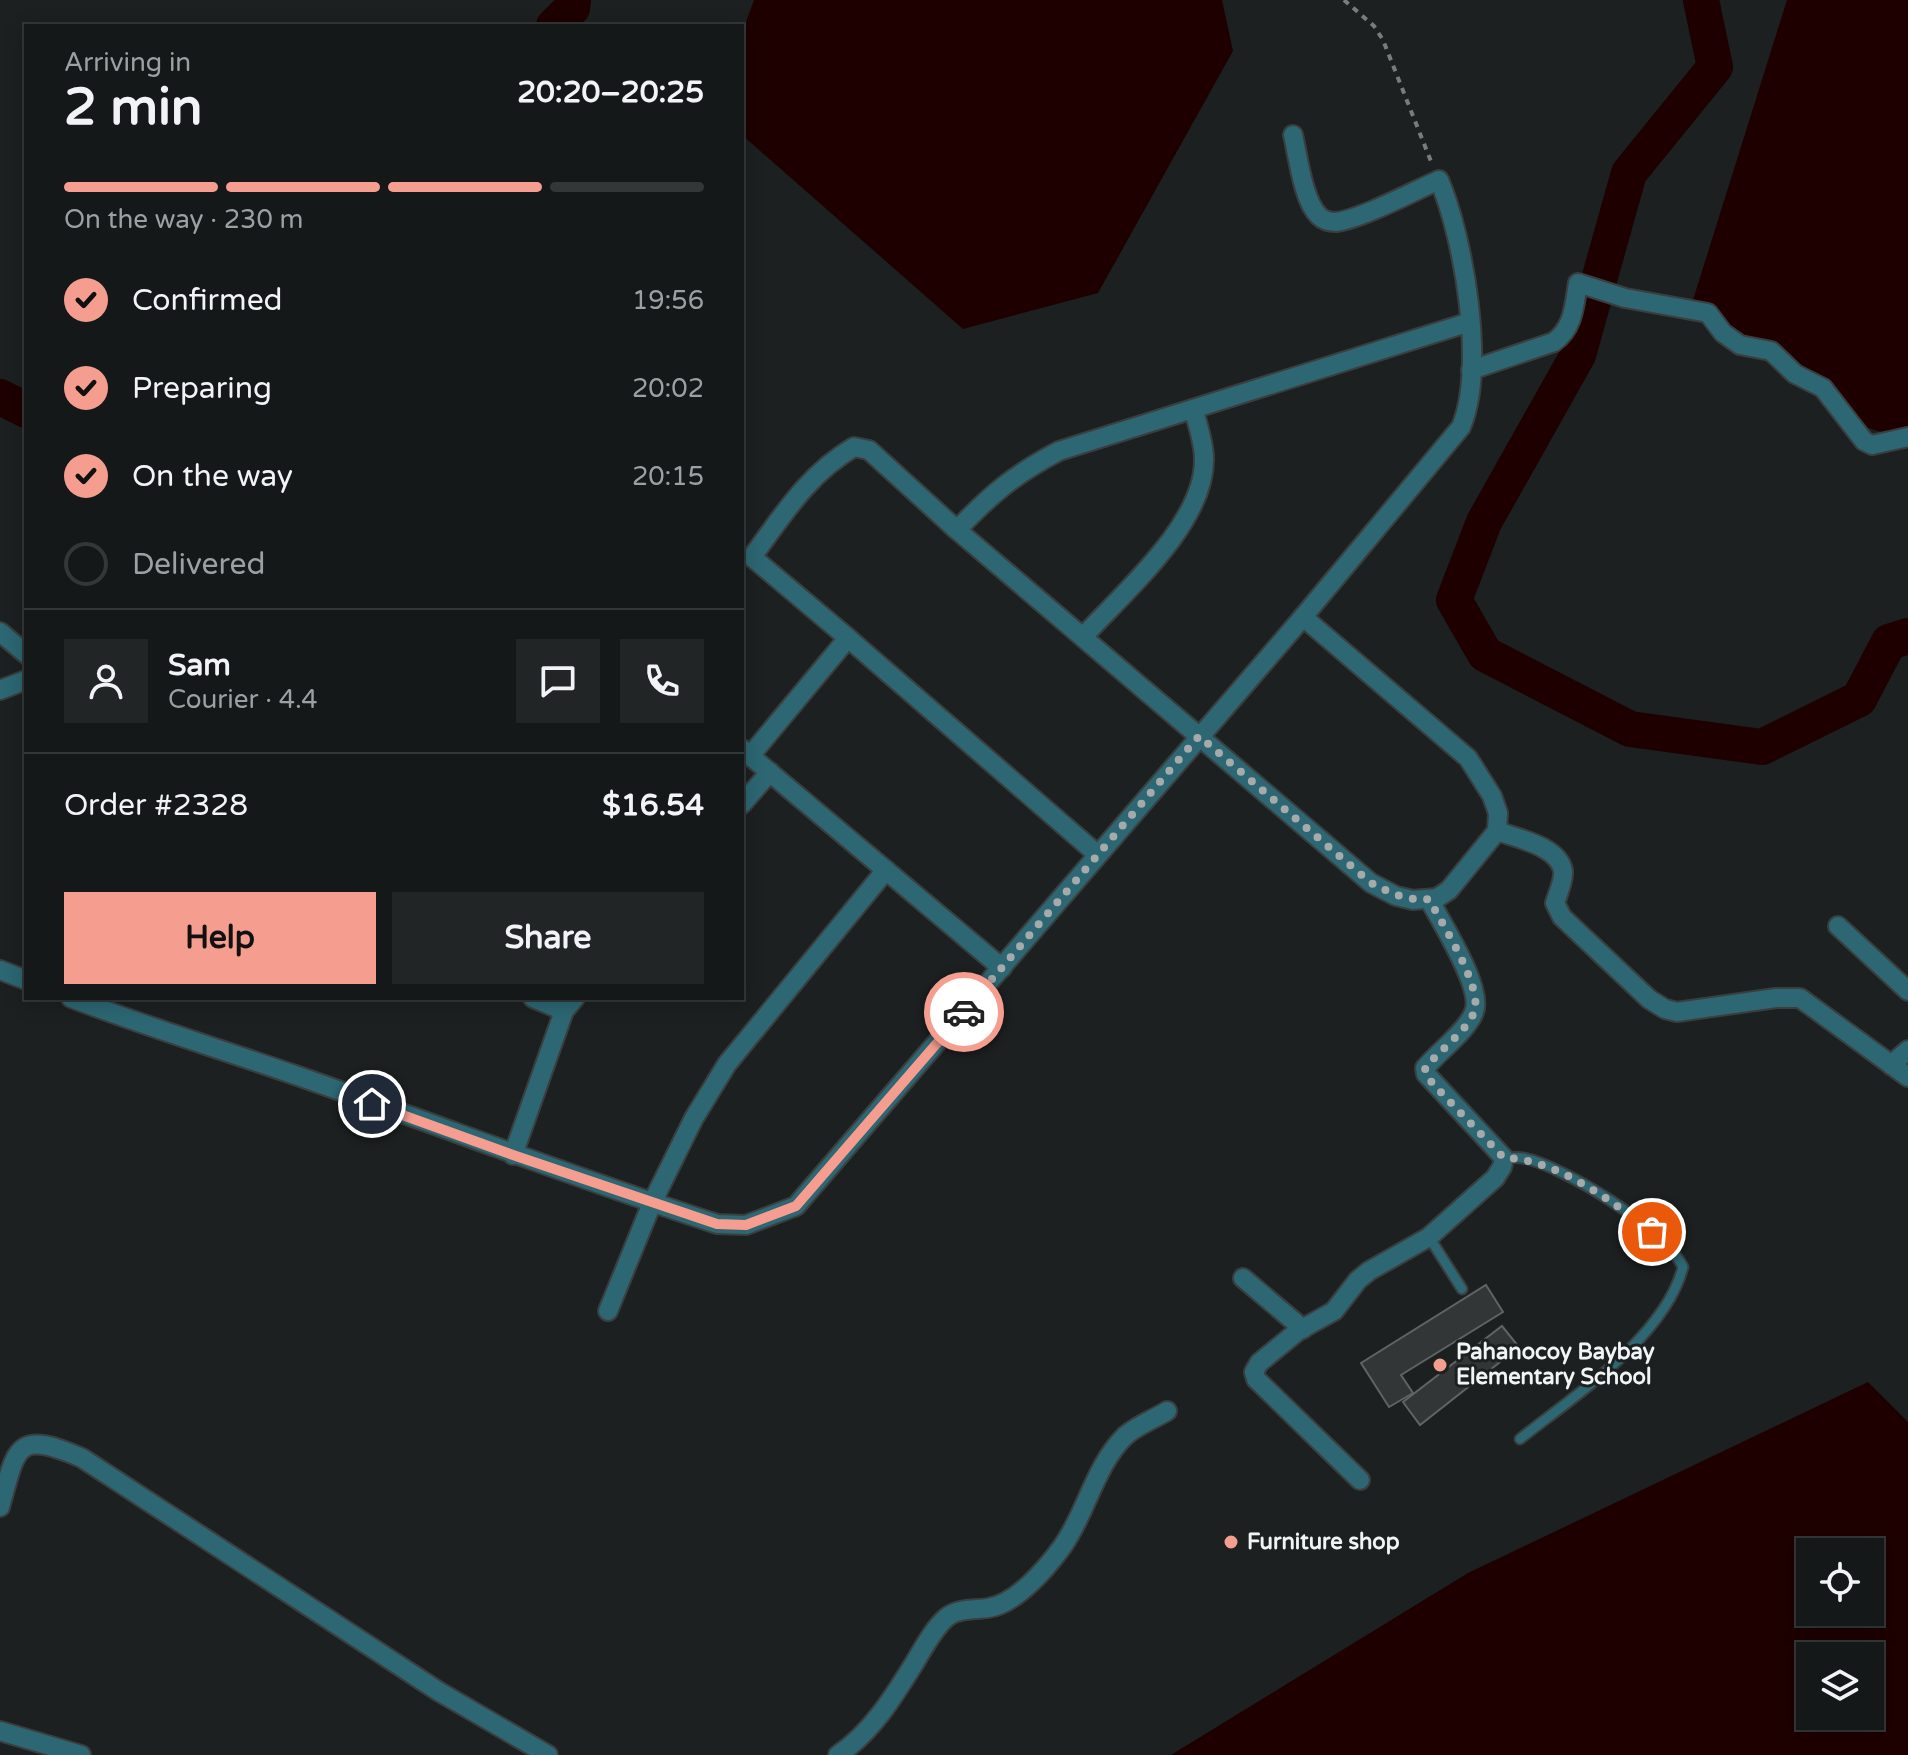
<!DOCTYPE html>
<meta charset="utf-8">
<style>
body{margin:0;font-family:"Varela Round",sans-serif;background:#222526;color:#f1f3f6;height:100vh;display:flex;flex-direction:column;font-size:30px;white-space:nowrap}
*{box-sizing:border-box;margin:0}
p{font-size:26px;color:#9da0a2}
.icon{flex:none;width:44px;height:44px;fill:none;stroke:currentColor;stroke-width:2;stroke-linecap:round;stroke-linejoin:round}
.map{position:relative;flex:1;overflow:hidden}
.sheet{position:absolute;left:24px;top:24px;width:720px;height:976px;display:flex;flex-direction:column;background:#151819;border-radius:0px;box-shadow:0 4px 20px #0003,0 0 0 2px #343738}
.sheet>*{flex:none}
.fabs{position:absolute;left:1796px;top:1538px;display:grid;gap:16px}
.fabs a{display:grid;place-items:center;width:88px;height:88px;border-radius:0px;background:#151819;box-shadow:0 4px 20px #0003,0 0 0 2px #343738;font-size:40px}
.pin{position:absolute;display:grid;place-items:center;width:68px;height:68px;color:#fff;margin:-34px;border:4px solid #fff;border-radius:50%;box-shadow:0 2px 8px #0007}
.courier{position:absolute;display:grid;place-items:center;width:80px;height:80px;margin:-40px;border:6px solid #f59d8e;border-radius:50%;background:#fff;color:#222;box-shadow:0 2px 10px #0007}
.summary em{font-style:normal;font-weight:800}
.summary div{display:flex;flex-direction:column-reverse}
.summary{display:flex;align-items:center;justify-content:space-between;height:136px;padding:0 40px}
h1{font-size:52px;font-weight:800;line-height:60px}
.bar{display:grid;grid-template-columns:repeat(4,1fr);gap:12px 8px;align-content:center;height:96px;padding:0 40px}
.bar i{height:10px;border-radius:6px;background:#343738}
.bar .on{background:#f59d8e}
.bar p{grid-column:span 4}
.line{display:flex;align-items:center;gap:20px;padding:0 40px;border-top:2px solid #343738}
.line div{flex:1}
.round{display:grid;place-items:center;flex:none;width:84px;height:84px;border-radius:0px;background:#222526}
ol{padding:0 40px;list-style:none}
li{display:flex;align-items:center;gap:24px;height:88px}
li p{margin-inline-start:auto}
li .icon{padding:8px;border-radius:50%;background:#f59d8e;color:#111;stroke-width:4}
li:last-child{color:#9da0a2}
li i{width:44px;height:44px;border:4px solid #343738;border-radius:50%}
.action{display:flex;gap:16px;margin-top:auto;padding:16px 40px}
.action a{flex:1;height:92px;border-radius:0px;background:#f59d8e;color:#111;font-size:32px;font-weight:800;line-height:92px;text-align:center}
.action a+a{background:#222526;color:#f1f3f6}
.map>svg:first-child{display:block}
.water{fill:#1e0000;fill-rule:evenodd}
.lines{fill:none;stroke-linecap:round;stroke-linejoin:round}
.river{stroke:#1e0000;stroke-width:36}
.building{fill:#323637;stroke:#5e6364;stroke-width:2}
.lane-casing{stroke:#3a3e3f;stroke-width:13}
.street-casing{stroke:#3a3e3f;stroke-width:22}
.path{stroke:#787c7d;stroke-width:4;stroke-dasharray:6 6;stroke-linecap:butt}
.lane{stroke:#2c6773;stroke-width:9}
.street{stroke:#2c6773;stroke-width:18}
.done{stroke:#a6aaaa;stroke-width:8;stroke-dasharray:0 14.4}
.route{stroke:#f59d8e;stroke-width:10}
.poi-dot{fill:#f59d8e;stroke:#1c2021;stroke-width:3}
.labels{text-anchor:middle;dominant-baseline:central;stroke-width:6;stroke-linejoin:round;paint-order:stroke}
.poi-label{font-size:22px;font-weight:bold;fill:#f1f4f4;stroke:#1c2021;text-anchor:start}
</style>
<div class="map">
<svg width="1908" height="1755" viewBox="0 0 1908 1755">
<rect width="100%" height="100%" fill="#1c2021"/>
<g class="water">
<path d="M754 0H1222L1233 51 1098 293 963 329 742 135V33Z"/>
<path d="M1787 0H1908V440L1848 422 1773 352 1692 303Z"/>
<path d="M1868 1382 1908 1422V1755H1171L1468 1573ZM1870 1552V1612H1810V1552ZM1870 1656V1716H1810V1656Z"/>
</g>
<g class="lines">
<g class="river">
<path d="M1701 0 1715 67 1629 173 1578 355 1484 522 1454 600 1485 654 1630 729 1762 747 1859 699 1889 642 1908 636"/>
<path d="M554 26 572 8 573 0"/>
<path d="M0 397 26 410"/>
</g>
</g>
<g class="building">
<path d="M1486 1285 1503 1312 1401 1375 1413 1393 1389 1407 1361 1363Z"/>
<path d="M1502 1326 1519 1347 1420 1425 1403 1402Z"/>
</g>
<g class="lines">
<defs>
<g id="lane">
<path d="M1504 1158C1510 1158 1517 1157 1523 1158 1564 1166 1665 1229 1683 1267 1665 1337 1574 1396 1520 1439"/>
<path d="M1429 1237 1462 1289"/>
</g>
<g id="street">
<path d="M1471 370 1554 342C1574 327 1574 306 1578 283L1625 298 1708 313 1723 333 1740 345 1771 351 1795 374 1823 388 1864 441 1872 445 1908 437"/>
<path d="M957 530C991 494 1015 474 1059 451L1470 322"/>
<path d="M0 632 26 654"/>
<path d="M1083 637C1124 592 1205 523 1204 459 1204 443 1198 426 1194 411"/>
<path d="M848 638 752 557C783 515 808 474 854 447L869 450 957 530 1371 883 1396 896 1413 900 1437 898 1449 890 1497 831 1498 813 1492 796 1468 758 1303 617"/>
<path d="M0 690 26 680"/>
<path d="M742 749 1002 968"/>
<path d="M750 756 848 638 1097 854"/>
<path d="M742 804 770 772"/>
<path d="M1497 831C1516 838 1559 846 1563 871 1564 881 1558 893 1555 903L1562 917 1649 999 1665 1009 1677 1012 1776 998H1800L1908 1077"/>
<path d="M1838 926 1908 991"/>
<path d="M0 970 26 980"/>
<path d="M71 998C145 1026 220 1049 295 1075 436 1124 575 1178 717 1224L746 1225 796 1206 1303 617 1461 427C1486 368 1464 238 1439 180 1414 191 1361 219 1336 222 1330 222 1324 221 1319 216 1303 201 1298 156 1293 135"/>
<path d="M533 998 564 1011"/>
<path d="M1891 1065 1908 1050"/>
<path d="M513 1155 564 1011 575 998"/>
<path d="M1243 1278 1303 1329"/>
<path d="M608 1311 652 1203 694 1118 727 1064 886 870"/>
<path d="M1360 1480 1256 1379 1254 1372 1259 1363 1298 1331 1334 1311 1358 1280 1369 1271 1429 1237 1495 1178 1502 1167 1504 1158 1426 1074 1425 1068C1438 1052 1468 1030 1474 1012 1484 989 1441 922 1429 899"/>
<path d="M0 1507C17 1447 15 1429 82 1458L438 1691 548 1755"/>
<path d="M0 1731 81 1755"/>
<path d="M838 1755C872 1732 894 1696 915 1662 924 1647 934 1628 947 1617 959 1608 975 1610 988 1608 1016 1604 1046 1569 1062 1547 1087 1512 1094 1467 1125 1436 1136 1426 1154 1419 1167 1411"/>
</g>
</defs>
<use href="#lane" class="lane-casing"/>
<use href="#street" class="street-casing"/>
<path class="path" d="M1344 0 1374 26 1383 40 1432 164"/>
<use href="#lane" class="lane"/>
<use href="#street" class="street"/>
</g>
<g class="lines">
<path class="done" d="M964 1012 1199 736 1371 883C1391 893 1406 901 1429 899 1441 922 1484 989 1474 1012 1468 1030 1438 1052 1425 1068L1426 1074 1433 1084 1504 1158C1555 1158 1613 1202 1652 1232"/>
<path class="route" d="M372 1104 513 1155 717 1224 746 1225 796 1206 964 1012"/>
</g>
<g class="poi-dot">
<circle cx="1440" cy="1365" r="8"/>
<circle cx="1231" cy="1542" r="8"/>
</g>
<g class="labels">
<g class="poi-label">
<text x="1456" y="1352">Pahanocoy Baybay<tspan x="1456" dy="25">Elementary School</tspan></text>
<text x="1247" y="1542">Furniture shop</text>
</g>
</g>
</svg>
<div class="fabs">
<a><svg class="icon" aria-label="locate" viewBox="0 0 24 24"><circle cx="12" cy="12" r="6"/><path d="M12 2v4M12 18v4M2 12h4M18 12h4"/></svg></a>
<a><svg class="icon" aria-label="layers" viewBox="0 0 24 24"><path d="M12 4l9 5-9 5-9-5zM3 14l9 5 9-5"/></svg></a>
</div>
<div class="pin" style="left:1652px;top:1232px;background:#ea580c"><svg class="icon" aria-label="bag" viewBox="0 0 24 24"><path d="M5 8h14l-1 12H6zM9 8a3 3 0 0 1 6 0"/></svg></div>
<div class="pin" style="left:372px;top:1104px;background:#1f2937"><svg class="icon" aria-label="home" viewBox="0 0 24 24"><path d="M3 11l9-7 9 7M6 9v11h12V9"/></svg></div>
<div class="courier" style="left:964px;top:1012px"><svg class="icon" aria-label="car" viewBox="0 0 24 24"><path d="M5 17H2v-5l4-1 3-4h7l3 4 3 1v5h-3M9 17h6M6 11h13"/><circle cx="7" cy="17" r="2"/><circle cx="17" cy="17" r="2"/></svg></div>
<section class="sheet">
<div class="summary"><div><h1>2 min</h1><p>Arriving in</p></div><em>20:20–20:25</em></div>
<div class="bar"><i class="on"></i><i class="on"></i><i class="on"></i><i></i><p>On the way · 230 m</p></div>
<ol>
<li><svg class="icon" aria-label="check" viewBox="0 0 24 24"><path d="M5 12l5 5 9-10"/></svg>Confirmed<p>19:56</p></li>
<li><svg class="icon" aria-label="check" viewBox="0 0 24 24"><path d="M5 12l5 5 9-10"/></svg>Preparing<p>20:02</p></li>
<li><svg class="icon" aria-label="check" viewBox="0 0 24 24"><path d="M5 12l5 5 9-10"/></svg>On the way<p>20:15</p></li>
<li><i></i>Delivered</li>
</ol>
<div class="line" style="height:144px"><a class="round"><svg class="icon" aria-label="person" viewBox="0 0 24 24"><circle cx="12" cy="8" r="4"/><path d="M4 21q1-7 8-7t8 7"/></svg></a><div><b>Sam</b><p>Courier · 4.4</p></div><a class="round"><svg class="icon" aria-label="chat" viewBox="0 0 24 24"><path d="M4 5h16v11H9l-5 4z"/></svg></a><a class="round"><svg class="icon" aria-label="phone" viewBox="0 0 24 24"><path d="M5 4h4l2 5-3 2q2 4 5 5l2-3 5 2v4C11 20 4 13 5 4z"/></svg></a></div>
<div class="line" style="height:104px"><div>Order #2328</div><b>$16.54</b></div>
<div class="action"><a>Help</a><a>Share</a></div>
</section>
</div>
